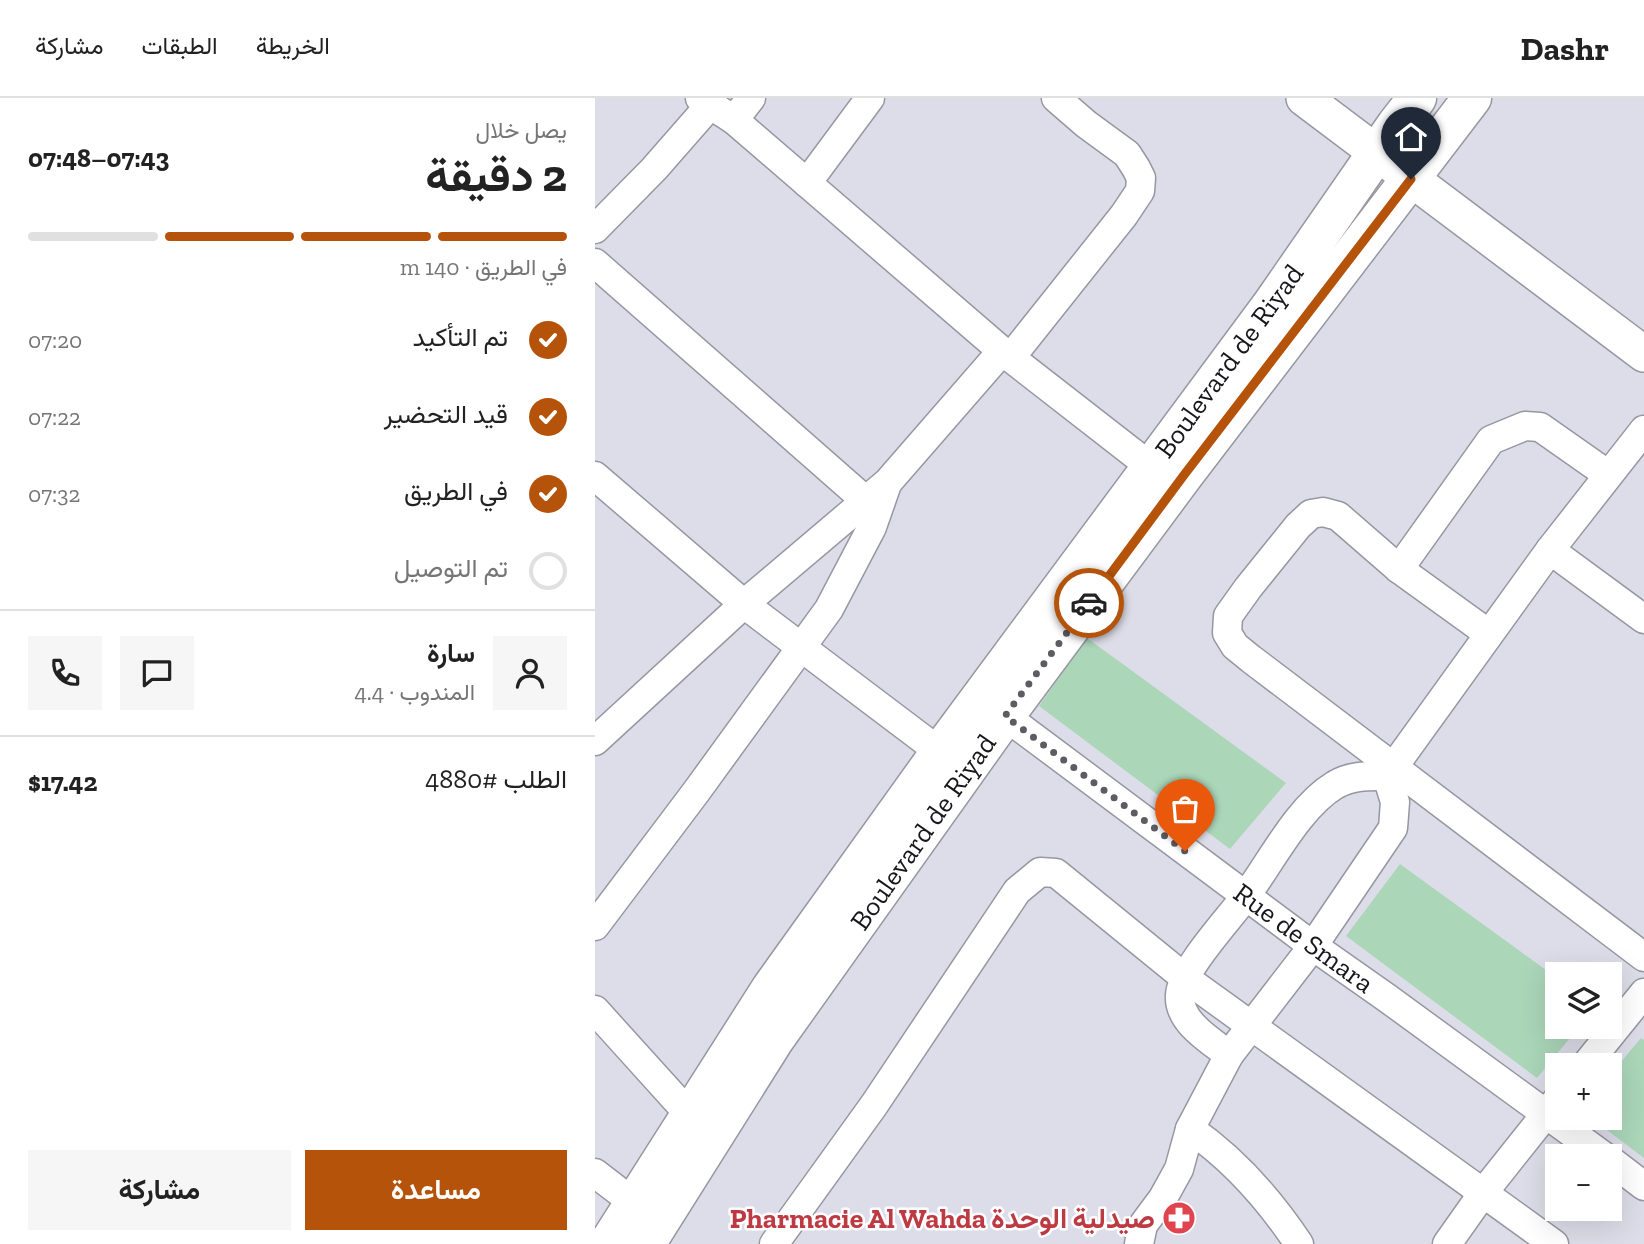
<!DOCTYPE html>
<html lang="ar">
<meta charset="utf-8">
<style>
body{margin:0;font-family:"Zilla Slab",Vazirmatn,serif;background:#f6f6f6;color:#222;direction:rtl;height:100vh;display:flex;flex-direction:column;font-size:26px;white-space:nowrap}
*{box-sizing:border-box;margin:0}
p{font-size:23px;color:#767676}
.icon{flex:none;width:38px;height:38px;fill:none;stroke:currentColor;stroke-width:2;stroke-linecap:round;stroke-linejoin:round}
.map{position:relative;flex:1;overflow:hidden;direction:ltr}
.sheet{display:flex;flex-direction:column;background:#fff;width:595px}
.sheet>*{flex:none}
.controls{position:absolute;left:950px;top:864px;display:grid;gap:14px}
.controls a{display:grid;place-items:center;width:77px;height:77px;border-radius:0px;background:#fff;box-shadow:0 7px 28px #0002;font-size:35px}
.pin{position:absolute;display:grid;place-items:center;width:60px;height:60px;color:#fff;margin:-72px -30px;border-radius:50% 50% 50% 0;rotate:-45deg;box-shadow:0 0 7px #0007}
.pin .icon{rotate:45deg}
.courier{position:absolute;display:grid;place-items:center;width:70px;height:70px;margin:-35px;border:5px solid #b45309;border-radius:50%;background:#fff;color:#222;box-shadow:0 2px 9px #0007}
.head em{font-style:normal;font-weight:700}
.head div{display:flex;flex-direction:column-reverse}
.head{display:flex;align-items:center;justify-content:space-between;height:119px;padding:0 28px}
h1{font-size:46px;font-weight:700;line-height:52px}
.bar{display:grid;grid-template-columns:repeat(4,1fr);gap:10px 7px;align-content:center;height:84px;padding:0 28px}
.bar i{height:9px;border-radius:5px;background:#e0e0e0}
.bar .current{background:#b45309}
.bar p{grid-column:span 4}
.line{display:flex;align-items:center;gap:18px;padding:0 28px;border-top:2px solid #e0e0e0}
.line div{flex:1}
.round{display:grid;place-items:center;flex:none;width:74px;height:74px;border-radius:0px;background:#f6f6f6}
ol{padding:0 28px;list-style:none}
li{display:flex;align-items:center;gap:21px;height:77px}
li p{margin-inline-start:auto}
li .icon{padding:7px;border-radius:50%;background:#b45309;color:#fff;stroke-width:4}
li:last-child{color:#767676}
li i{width:38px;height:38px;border:4px solid #e0e0e0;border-radius:50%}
.button{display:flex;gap:14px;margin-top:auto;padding:14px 28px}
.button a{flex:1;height:80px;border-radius:0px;background:#b45309;color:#fff;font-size:28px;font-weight:700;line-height:80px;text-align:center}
.button a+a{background:#f6f6f6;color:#222}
header{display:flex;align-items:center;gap:42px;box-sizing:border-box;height:98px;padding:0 35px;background:#fff;border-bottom:2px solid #e0e0e0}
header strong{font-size:33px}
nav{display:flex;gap:38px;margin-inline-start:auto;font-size:24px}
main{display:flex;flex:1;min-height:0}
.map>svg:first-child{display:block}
.green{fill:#abd6b8}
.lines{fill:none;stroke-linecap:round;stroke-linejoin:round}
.minor-casing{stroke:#9797a2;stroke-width:31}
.tertiary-casing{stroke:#9797a2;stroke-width:38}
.secondary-casing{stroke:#9797a2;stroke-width:41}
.minor{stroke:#fff;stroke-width:28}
.tertiary{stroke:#fff;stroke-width:35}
.secondary{stroke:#fff;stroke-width:38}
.done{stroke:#5c5c62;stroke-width:7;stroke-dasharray:0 12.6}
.route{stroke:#b45309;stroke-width:9}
.labels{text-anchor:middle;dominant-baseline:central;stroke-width:5;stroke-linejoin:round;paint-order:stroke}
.street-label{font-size:28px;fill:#17161a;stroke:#fff}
.health-label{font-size:28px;font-weight:bold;fill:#be3a42;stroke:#fff;text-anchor:end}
</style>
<header>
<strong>Dashr</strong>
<nav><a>الخريطة</a><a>الطبقات</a><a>مشاركة</a></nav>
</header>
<main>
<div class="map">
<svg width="1049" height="1146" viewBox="0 0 1049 1146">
<rect width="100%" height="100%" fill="#dddde9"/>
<g class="green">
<path d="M492 540 691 685 635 751 444 608Z"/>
<path d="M805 766 962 880V929H984L942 980 751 838Z"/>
<path d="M1046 940 1049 942V1060L996 1020H1015V977Z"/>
</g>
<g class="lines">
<defs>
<g id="minor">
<path d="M105 0 139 22 407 253 556 369"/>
<path d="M139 22 156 0"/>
<path d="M212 85 275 0"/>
<path d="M0 131 59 71 115 7"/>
<path d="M0 165 271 403"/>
<path d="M416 259 529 117 545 93 546 80 541 70 532 56 491 26 461 0"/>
<path d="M0 378 149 506 0 643"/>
<path d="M955 452 1049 521"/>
<path d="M804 471 896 342 930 328 945 329 1012 376"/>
<path d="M894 536 804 471 743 418 728 414 716 416 703 428 653 490 633 518 632 535 640 548 656 561 1049 859"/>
<path d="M410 618 718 848 792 900 1010 1059"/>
<path d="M345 654 149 506 293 384 407 253"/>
<path d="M792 678 955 452 1049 332"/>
<path d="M0 828 101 694 234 511 277 429 292 386"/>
<path d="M0 912 94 1016"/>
<path d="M634 957C615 942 583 924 585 897 586 872 634 821 650 799 675 766 703 709 740 687 756 677 774 678 792 678"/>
<path d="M990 968 1049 895"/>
<path d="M595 1031C640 1062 674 1101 704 1146"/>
<path d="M1015 1062 1049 1088"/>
<path d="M0 1075 39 1105"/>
<path d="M179 1146 279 1007 422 793 445 774 461 775 590 880 959 1146"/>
<path d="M544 1146 548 1127 568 1100 584 1071 595 1031 634 957 718 848 798 730 800 704 792 678"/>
<path d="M852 1146 888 1095 962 1002"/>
</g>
<path id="tertiary" d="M709 0 1049 256"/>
<g id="secondary">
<path d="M13 1146 176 890 345 654 677 206 801 27 822 0"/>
<path d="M51 1146 180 941 410 618 589 377 877 0"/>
</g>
</defs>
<use href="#minor" class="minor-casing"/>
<use href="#tertiary" class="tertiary-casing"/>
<use href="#secondary" class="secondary-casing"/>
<use href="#minor" class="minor"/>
<use href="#tertiary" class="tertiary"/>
<use href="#secondary" class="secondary"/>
</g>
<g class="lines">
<path class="done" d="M494 505 410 618 590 753"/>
<path class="route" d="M494 505 589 377 816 81"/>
</g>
<defs>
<symbol id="pharmacy-disc" viewBox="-11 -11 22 22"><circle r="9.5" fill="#e0444e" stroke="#fff"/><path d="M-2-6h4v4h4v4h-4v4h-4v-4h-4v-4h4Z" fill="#fff"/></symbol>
</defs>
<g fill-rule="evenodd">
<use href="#pharmacy-disc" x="565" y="1101" width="38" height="38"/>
</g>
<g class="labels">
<g class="street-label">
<text transform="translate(634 263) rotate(-54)">Boulevard de Riyad</text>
<text transform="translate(328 734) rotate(-55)">Boulevard de Riyad</text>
<text transform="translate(709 840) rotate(36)">Rue de Smara</text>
</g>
<g class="health-label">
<text x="560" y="1120">Pharmacie Al Wahda صيدلية الوحدة</text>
</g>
</g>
</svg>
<div class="controls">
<a><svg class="icon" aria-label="layers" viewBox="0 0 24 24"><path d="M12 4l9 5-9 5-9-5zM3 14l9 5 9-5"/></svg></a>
<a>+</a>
<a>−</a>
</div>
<div class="pin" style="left:590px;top:753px;background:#ea580c"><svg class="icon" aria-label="bag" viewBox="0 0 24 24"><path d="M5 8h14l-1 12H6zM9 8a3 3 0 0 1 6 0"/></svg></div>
<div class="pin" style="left:816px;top:81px;background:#1f2937"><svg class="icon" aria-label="home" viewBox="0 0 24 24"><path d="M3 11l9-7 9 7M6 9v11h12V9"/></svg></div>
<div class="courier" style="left:494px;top:505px"><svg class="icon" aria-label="car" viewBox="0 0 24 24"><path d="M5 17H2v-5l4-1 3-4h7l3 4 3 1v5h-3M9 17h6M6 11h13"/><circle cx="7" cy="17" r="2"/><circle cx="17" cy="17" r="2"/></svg></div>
</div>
<section class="sheet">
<div class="head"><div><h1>2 دقيقة</h1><p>يصل خلال</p></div><em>07:43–07:48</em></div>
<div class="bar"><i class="current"></i><i class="current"></i><i class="current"></i><i></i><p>في الطريق · 140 m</p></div>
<ol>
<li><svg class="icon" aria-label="check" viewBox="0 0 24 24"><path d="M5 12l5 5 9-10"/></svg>تم التأكيد<p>07:20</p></li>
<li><svg class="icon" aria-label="check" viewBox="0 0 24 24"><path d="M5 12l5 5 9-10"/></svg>قيد التحضير<p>07:22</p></li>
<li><svg class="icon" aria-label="check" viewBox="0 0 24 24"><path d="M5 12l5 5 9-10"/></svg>في الطريق<p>07:32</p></li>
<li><i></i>تم التوصيل</li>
</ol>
<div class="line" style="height:126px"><a class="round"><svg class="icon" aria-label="person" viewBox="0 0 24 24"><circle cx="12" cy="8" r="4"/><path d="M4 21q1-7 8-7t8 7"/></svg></a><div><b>سارة</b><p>المندوب · 4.4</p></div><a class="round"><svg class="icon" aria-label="chat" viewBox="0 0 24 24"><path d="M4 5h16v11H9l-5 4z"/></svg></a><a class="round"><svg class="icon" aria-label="phone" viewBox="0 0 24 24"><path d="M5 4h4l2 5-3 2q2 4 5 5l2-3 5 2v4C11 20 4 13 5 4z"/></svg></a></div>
<div class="line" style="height:91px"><div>الطلب #4880</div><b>$17.42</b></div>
<div class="button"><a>مساعدة</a><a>مشاركة</a></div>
</section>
</main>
